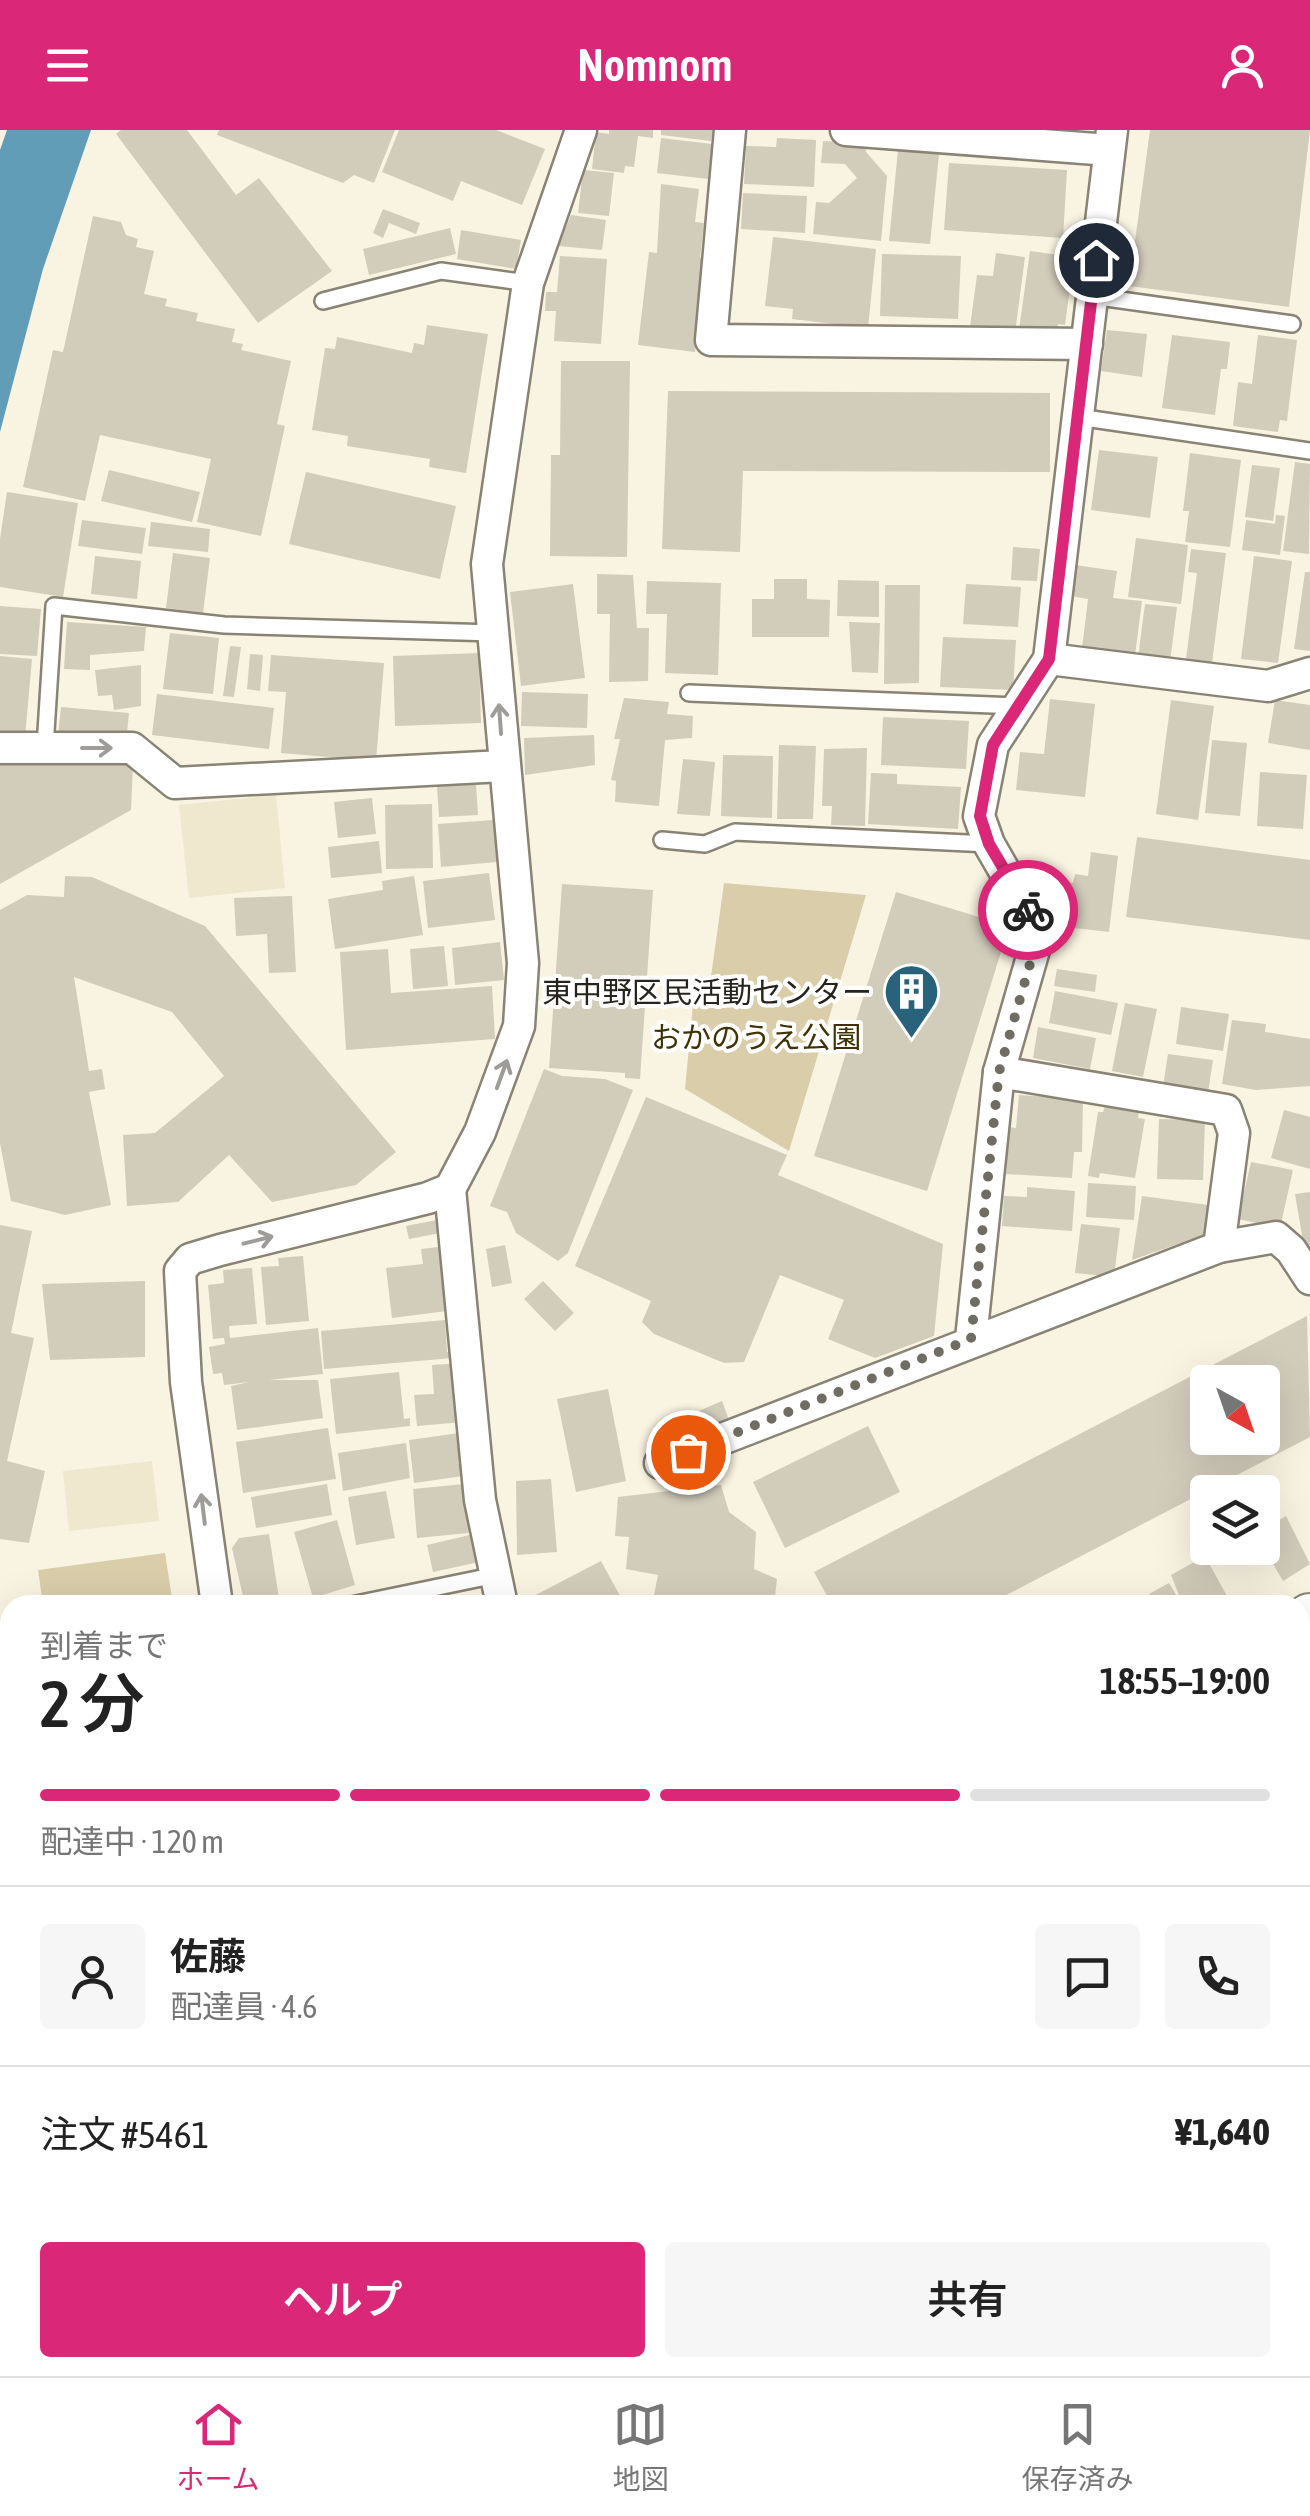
<!DOCTYPE html>
<html lang="ja">
<meta charset="utf-8">
<style>
body{margin:0;font-family:"Asap Condensed","Noto Sans JP",sans-serif;background:#f6f6f6;color:#222;height:100vh;display:flex;flex-direction:column;font-size:38px;white-space:nowrap}
*{box-sizing:border-box;margin:0}
p{font-size:32px;color:#767676}
.icon{flex:none;width:55px;height:55px;fill:none;stroke:currentColor;stroke-width:2;stroke-linecap:round;stroke-linejoin:round}
.map{position:relative;flex:1;overflow:hidden}
.drawer{position:absolute;left:0px;top:1465px;width:1310px;height:782px;display:flex;flex-direction:column;background:#fff;border-radius:30px 30px 0 0;box-shadow:0 10px 40px #0002}
.drawer>*{flex:none}
.needle{width:65px;rotate:140deg}
.tools{position:absolute;left:1190px;top:1235px;display:grid;gap:20px}
.tools a{display:grid;place-items:center;width:90px;height:90px;border-radius:10px;background:#fff;box-shadow:0 10px 40px #0002;font-size:50px}
.pin{position:absolute;display:grid;place-items:center;width:85px;height:85px;color:#fff;margin:-42px;border:5px solid #fff;border-radius:50%;box-shadow:0 2px 10px #0007}
.courier{position:absolute;display:grid;place-items:center;width:100px;height:100px;margin:-50px;border:8px solid #db2777;border-radius:50%;background:#fff;color:#222;box-shadow:0 2px 12px #0007}
.summary em{font-style:normal;font-weight:600}
.summary div{display:flex;flex-direction:column-reverse}
.summary{display:flex;align-items:center;justify-content:space-between;height:170px;padding:0 40px}
h1{font-size:65px;font-weight:600;line-height:75px}
.bar{display:grid;grid-template-columns:repeat(4,1fr);gap:15px 10px;align-content:center;height:120px;padding:0 40px}
.bar i{height:12px;border-radius:8px;background:#e0e0e0}
.bar .active{background:#db2777}
.bar p{grid-column:span 4}
.line{display:flex;align-items:center;gap:25px;padding:0 40px;border-top:2px solid #e0e0e0}
.line div{flex:1}
.round{display:grid;place-items:center;flex:none;width:105px;height:105px;border-radius:10px;background:#f6f6f6}
.action{display:flex;gap:20px;margin-top:auto;padding:20px 40px}
.action a{flex:1;height:115px;border-radius:10px;background:#db2777;color:#fff;font-size:40px;font-weight:600;line-height:115px;text-align:center}
.action a+a{background:#f6f6f6;color:#222}
header{display:flex;justify-content:space-between;align-items:center;height:130px;padding:0 40px;background:#db2777;color:#fff;font-size:45px;font-weight:600}
.tabs{display:flex;justify-content:space-around;align-items:center;height:140px;border-top:2px solid #e0e0e0;background:#fff;font-size:28px;color:#767676}
.tabs a{display:grid;justify-items:center;gap:5px}
.tabs .active{color:#db2777}
.map>svg:first-child{display:block}
.built{fill:#efe7ce}
.green{fill:#d9cdaa}
.water{fill:#629db8}
.building{fill:#d2ccbb;fill-rule:evenodd}
.lines{fill:none;stroke-linecap:round;stroke-linejoin:round}
.service-casing{stroke:#888374;stroke-width:20}
.minor-casing{stroke:#888374;stroke-width:35}
.tertiary-casing{stroke:#888374;stroke-width:42}
.primary-casing{stroke:#888374;stroke-width:52}
.service{stroke:#fff;stroke-width:15}
.minor{stroke:#fff;stroke-width:30}
.tertiary{stroke:#fff;stroke-width:38}
.primary{stroke:#fff;stroke-width:48}
.oneway{stroke:#9d9c99}
.done{stroke:#6f6c61;stroke-width:10;stroke-dasharray:0 18}
.route{stroke:#db2777;stroke-width:12}
.labels{text-anchor:middle;dominant-baseline:central;stroke-width:8;stroke-linejoin:round;paint-order:stroke}
.poi-label{font-size:30px;fill:#25231c;stroke:#fff;text-anchor:end}
.park-label{font-size:30px;fill:#3f3204;stroke:#fff}
</style>
<header><svg class="icon" aria-label="menu" viewBox="0 0 24 24"><path d="M4 6h16M4 12h16M4 18h16"/></svg>Nomnom<svg class="icon" aria-label="person" viewBox="0 0 24 24"><circle cx="12" cy="8" r="4"/><path d="M4 21q1-7 8-7t8 7"/></svg></header>
<div class="map">
<svg width="1310" height="2246" viewBox="0 0 1310 2246">
<rect width="100%" height="100%" fill="#f9f3e1"/>
<g class="built">
<path d="M276 665 285 758 189 768 179 675Z"/>
<path d="M152 1331 159 1391 69 1401 63 1341Z"/>
<path d="M0 1898 10 1899V2238H199L204 2246H0Z"/>
</g>
<g class="green">
<path d="M724 753 866 765 789 1021 685 959 694 864 709 861Z"/>
<path d="M165 1423 173 1475H43L38 1440Z"/>
<path d="M1300 2215 1310 2231V2246H1099L1105 2238H1300Z"/>
</g>
<path class="water" d="M7 0H91L43 139 0 302V20Z"/>
<g class="building">
<path d="M121 0H187L236 65 259 48 332 141 258 193 116 4Z"/>
<path d="M219 0H395L374 53 354 45 343 53 217 5Z"/>
<path d="M399 0H496L545 19 522 75 461 51 453 71 382 42Z"/>
<path d="M609 0H653V8L638 6 634 37 625 36 624 43 592 39 596 2 609 4Z"/>
<path d="M661 0H713L711 11 661 5Z"/>
<path d="M1150 0H1310L1289 177 1129 156Z"/>
<path d="M661 8 712 14 708 49 657 43Z"/>
<path d="M777 8 816 10 814 57 744 54 746 16 776 17Z"/>
<path d="M823 11 865 13 866 22 887 46 881 111 813 104 816 72 829 73 857 48 845 34 821 33Z"/>
<path d="M898 20 939 24 930 114 889 111Z"/>
<path d="M949 33 1067 40 1063 108 944 100Z"/>
<path d="M583 40 614 43 609 86 578 83Z"/>
<path d="M661 54 699 59 695 92 704 93 700 128H706L695 222 638 215 649 122 657 123Z"/>
<path d="M743 63 807 66 805 103 741 99Z"/>
<path d="M383 79 420 93 416 104 389 93 383 108 373 103Z"/>
<path d="M571 85 606 90 602 120 558 116Z"/>
<path d="M93 86 121 92 126 105 138 109 136 117 154 121 144 164 167 169 165 176 198 183 196 191 235 199 232 212 243 214 241 220 291 231 277 294 285 296 261 406 197 392 211 329 100 305 85 371 23 357 53 220 63 222Z"/>
<path d="M450 98 456 124 369 145 363 119Z"/>
<path d="M461 100 521 110 516 139 457 129Z"/>
<path d="M773 107 876 119 868 198 792 189 793 179 765 176Z"/>
<path d="M1030 121 1074 127 1065 195 1058 194V201L1019 200Z"/>
<path d="M996 123 1025 127 1015 203 970 197 977 145 993 146Z"/>
<path d="M882 124 961 126 958 189 880 186Z"/>
<path d="M560 126 607 129 601 214 554 211 556 181H545L546 162H557Z"/>
<path d="M427 195 488 204 466 343 429 337 430 329 347 316 348 306 312 300 325 218 335 219 337 207 412 223 414 213 424 215Z"/>
<path d="M1107 200 1147 204 1142 247 1101 241Z"/>
<path d="M1172 205 1230 212 1227 239H1221L1215 285 1162 278Z"/>
<path d="M1258 205 1297 210 1287 291 1280 290 1278 302 1233 296 1238 252 1252 254Z"/>
<path d="M561 231H630L627 427 550 426 551 325H560Z"/>
<path d="M668 261 1050 263V342L743 341 740 422 662 419Z"/>
<path d="M1099 320 1158 327 1150 388 1091 380Z"/>
<path d="M1190 323 1241 330 1230 417 1185 412 1189 381H1183Z"/>
<path d="M1295 332 1310 334 1309 424 1283 421Z"/>
<path d="M1252 335 1280 338 1273 391 1245 387Z"/>
<path d="M109 340 200 362 192 392 101 371Z"/>
<path d="M306 342 456 376 440 449 289 414Z"/>
<path d="M7 362 78 373 63 467 0 457V409Z"/>
<path d="M1276 385 1285 386 1280 425 1242 420 1246 390 1275 394Z"/>
<path d="M82 390 146 398 142 424 78 416Z"/>
<path d="M151 392 210 399 208 422 148 416Z"/>
<path d="M1136 408 1188 415 1181 474 1128 467Z"/>
<path d="M1013 417 1040 419 1037 451 1011 450Z"/>
<path d="M1191 419 1226 423 1212 533 1186 529 1197 443 1188 442Z"/>
<path d="M173 423 210 428 203 483 166 478Z"/>
<path d="M95 426 141 431 137 469 91 464Z"/>
<path d="M1254 426 1292 431 1278 533 1241 529Z"/>
<path d="M1075 435 1117 441 1113 468 1142 471 1134 533 1081 527 1088 469 1070 466Z"/>
<path d="M1305 442H1310V521L1294 519Z"/>
<path d="M597 444 633 445 637 498H649L648 551 609 552 610 484H597Z"/>
<path d="M774 449H807V469L830 470 829 507H752V469H774Z"/>
<path d="M838 450 879 451V487L837 486Z"/>
<path d="M647 451 721 453 718 545 665 543 667 484H646Z"/>
<path d="M573 454 585 548 521 556 510 462Z"/>
<path d="M966 454 1021 457 1018 497 963 494Z"/>
<path d="M885 455H920L919 553 884 554Z"/>
<path d="M1145 474 1177 477 1170 532 1138 528Z"/>
<path d="M0 476 41 479 37 526 0 524Z"/>
<path d="M67 492 146 497 144 521 90 525V540L64 539Z"/>
<path d="M849 492 880 493 878 543 852 542Z"/>
<path d="M170 503 219 508 213 564 163 559Z"/>
<path d="M943 507 1016 510 1013 560 940 557Z"/>
<path d="M230 516 241 517 234 567 223 566Z"/>
<path d="M479 523 481 593 395 596 393 526Z"/>
<path d="M250 524 263 525 260 561 247 559Z"/>
<path d="M271 525 384 533 376 631 281 623 286 562 268 561Z"/>
<path d="M0 526 32 529 25 607 0 606Z"/>
<path d="M141 535V576L114 580 112 565 98 566 95 540Z"/>
<path d="M522 562 588 564 587 598 521 596Z"/>
<path d="M157 564 274 578 269 619 152 605Z"/>
<path d="M624 568 669 572 667 584 693 586 692 608 665 610 659 676 615 672 616 651 611 650 620 609H614Z"/>
<path d="M1050 569 1095 574 1085 667 1016 660 1020 622 1044 624Z"/>
<path d="M1171 570 1214 576 1198 690 1156 684Z"/>
<path d="M1275 570 1310 575V620L1268 613Z"/>
<path d="M61 577 129 583 126 613 58 606Z"/>
<path d="M883 587 969 591 966 639 881 635Z"/>
<path d="M594 605 595 635 525 645 524 608Z"/>
<path d="M1212 610 1247 613 1240 686 1205 683Z"/>
<path d="M779 615 816 616 813 689H777Z"/>
<path d="M867 618 865 696 831 695 832 676H822L824 619Z"/>
<path d="M723 625 773 626 772 688 721 686Z"/>
<path d="M683 629 715 632 710 686 677 684Z"/>
<path d="M0 631 133 635 131 680 0 754Z"/>
<path d="M1260 642 1307 645 1303 699 1257 696Z"/>
<path d="M871 643 897 644V654L961 657 958 699 868 694Z"/>
<path d="M476 654 478 685 439 687 437 656Z"/>
<path d="M372 668 376 704 338 708 334 672Z"/>
<path d="M432 674 433 738 386 739 385 675Z"/>
<path d="M494 690 497 732 441 737 438 694Z"/>
<path d="M1137 707 1310 730V810L1126 787Z"/>
<path d="M379 711 382 743 331 748 328 717Z"/>
<path d="M1091 722 1118 726 1109 802 1049 795 1051 750 1073 753 1075 744 1088 746Z"/>
<path d="M489 743 495 790 428 798 423 751Z"/>
<path d="M65 746 92 747 205 796 396 1022 356 1055 272 1072 229 1025 178 1072 127 1076 123 1005 155 1003 224 946 172 882 74 847 89 941 102 939 105 959 89 962 111 1075 65 1085 11 1071 0 1013V780L27 765 64 767Z"/>
<path d="M414 746 423 805 335 819 328 769 383 760 382 751Z"/>
<path d="M562 754 653 760 640 949 625 948V943L549 938Z"/>
<path d="M896 762 1009 796 927 1061 814 1026Z"/>
<path d="M292 766 296 842 269 843 267 804 236 806 234 768Z"/>
<path d="M500 812 504 850 455 855 452 818Z"/>
<path d="M444 816 448 856 413 859 410 819Z"/>
<path d="M388 819 391 863 492 856 495 909 346 920 340 822Z"/>
<path d="M1057 839 1097 845 1095 862 1054 856Z"/>
<path d="M1055 861 1118 873 1111 905 1049 893Z"/>
<path d="M1125 873 1157 879 1143 947 1112 941Z"/>
<path d="M1181 877 1229 884 1223 921 1176 914Z"/>
<path d="M1232 890 1266 894 1265 902 1310 909V956L1256 960 1222 954Z"/>
<path d="M1038 897 1096 908 1090 939 1033 928Z"/>
<path d="M1168 924 1213 930 1208 963 1163 957Z"/>
<path d="M544 939 562 946 605 949 633 960 568 1123 558 1131 516 1103 507 1082 490 1076Z"/>
<path d="M1019 965 1083 969 1082 1022H1074L1072 1048 1006 1044 1009 997 1016 998Z"/>
<path d="M646 967 787 1025 778 1045 943 1114 934 1206 875 1228 828 1209 844 1170 780 1145 744 1232 724 1233 654 1204 642 1192 651 1171 575 1136Z"/>
<path d="M1105 976 1139 982 1138 988 1145 989 1135 1048 1100 1043 1099 1048 1088 1046 1098 982H1103Z"/>
<path d="M1284 980 1310 987V1039L1271 1028Z"/>
<path d="M1159 989 1205 990 1203 1050 1157 1049Z"/>
<path d="M1251 1032 1293 1040 1280 1098 1238 1089Z"/>
<path d="M1088 1053 1136 1056 1134 1090 1086 1087Z"/>
<path d="M1027 1057 1075 1061 1072 1101 1002 1096 1004 1066 1027 1067Z"/>
<path d="M1310 1062V1116L1304 1117 1295 1064Z"/>
<path d="M1142 1066 1208 1075 1204 1105 1132 1130Z"/>
<path d="M437 1090 440 1103 409 1109 406 1096Z"/>
<path d="M1081 1094 1120 1098 1114 1147 1075 1143Z"/>
<path d="M0 1095 32 1101 11 1203 34 1208 7 1331 45 1341 29 1413 0 1409Z"/>
<path d="M505 1115 512 1153 492 1157 486 1119Z"/>
<path d="M447 1116 455 1180 392 1188 386 1138 423 1134 421 1119Z"/>
<path d="M303 1126 309 1191 266 1195 261 1137 279 1136 278 1128Z"/>
<path d="M252 1138 257 1194 229 1196 230 1208 318 1198 323 1244 269 1250H318L323 1288 237 1300 231 1256 249 1252 224 1255 222 1243 213 1244 209 1217 225 1214 224 1208 213 1209 208 1155 224 1153 223 1140Z"/>
<path d="M145 1151V1227L50 1230 42 1154Z"/>
<path d="M543 1151 574 1183 555 1201 524 1169Z"/>
<path d="M1307 1186 1310 1307 987 1475H832L814 1442ZM1208 1252H1262V1308H1208Z"/>
<path d="M445 1190 447 1222H453V1228L324 1239 321 1201Z"/>
<path d="M462 1233 463 1292 417 1296 414 1265 434 1264 432 1235Z"/>
<path d="M399 1242 404 1289 410 1288V1296L336 1304 330 1249Z"/>
<path d="M608 1259 626 1351 576 1362 557 1269Z"/>
<path d="M722 1271 729 1290 692 1306 685 1287Z"/>
<path d="M868 1296 900 1362 785 1418 753 1352Z"/>
<path d="M328 1298 336 1349 243 1363 236 1312Z"/>
<path d="M459 1303 470 1345 414 1353 409 1310Z"/>
<path d="M406 1313 410 1348 343 1361 338 1323Z"/>
<path d="M551 1349 557 1422 517 1425 516 1351Z"/>
<path d="M475 1353 479 1402 417 1408 413 1359Z"/>
<path d="M327 1354 332 1385 256 1398 251 1367Z"/>
<path d="M721 1355 729 1382 756 1402 754 1439 777 1449 774 1475H652L658 1445 626 1439 629 1407 615 1406 618 1367Z"/>
<path d="M386 1361 395 1408 356 1415 348 1367Z"/>
<path d="M1286 1386 1310 1434 1283 1451 1262 1415V1400Z"/>
<path d="M337 1390 355 1455 313 1468 294 1402Z"/>
<path d="M478 1403 484 1431 433 1442 427 1415Z"/>
<path d="M269 1404 280 1475H245L232 1418 239 1408Z"/>
<path d="M1205 1426 1211 1437 1232 1475H1183L1171 1445Z"/>
<path d="M601 1431 625 1475H527L524 1471Z"/>
<path d="M1169 1453 1182 1475H1154L1149 1464Z"/>
<rect x="0" y="1605" width="10" height="166"/>
<path d="M1300 1613 1310 1631V1700L1302 1703Z"/>
<path d="M1310 1765V1822L1300 1806V1770Z"/>
<path d="M1304 1865 1310 1875V1930L1300 1936V1867Z"/>
<path d="M1310 1934V1983L1300 1965V1940Z"/>
<path d="M10 2094V2120L0 2123V2097Z"/>
<path d="M1310 2161V2207L1300 2193V2167Z"/>
<path d="M144 2238H191L195 2246H149Z"/>
<path d="M398 2238H481L467 2246H403Z"/>
<path d="M995 2238H1048L1054 2246H1000Z"/>
</g>
<g class="lines">
<defs>
<g id="service">
<path d="M1092 166 1292 194"/>
<path d="M323 171 441 141 528 153"/>
<path d="M1078 287 1310 321"/>
<path d="M689 563 1018 576"/>
<path d="M45 617 54 476 224 495 494 503"/>
<path d="M662 710 705 714 735 702 989 714"/>
<path d="M351 1475 496 1445"/>
<path d="M0 1978H10"/>
<path d="M1300 2145 1310 2141"/>
<path d="M1080 2246 1088 2238"/>
</g>
<g id="minor">
<path d="M730 0 711 210 1087 214"/>
<path d="M846 0 1109 20"/>
<path d="M1049 529 1268 556 1310 543"/>
<path d="M0 618H132L175 653 503 636"/>
<path d="M999 942 1226 980 1234 1003 1219 1117"/>
<path d="M450 1059 480 1370 502 1475"/>
<path d="M971 1209 999 942 1034 820 1032 789 989 714 979 686 993 615 1049 529 1112 0"/>
<path d="M660 1333 1219 1117 1276 1107 1291 1120 1310 1149"/>
<path d="M217 1475 186 1252 180 1141 190 1129 220 1120 428 1068 450 1059 480 1002 519 896 523 833 487 434 528 153 581 0"/>
<path d="M1300 1716H1310"/>
<path d="M1300 1821 1310 1834"/>
<path d="M351 2238 354 2246"/>
</g>
<path id="tertiary" d="M952 2238 957 2246"/>
<g id="primary">
<path d="M1300 1495 1310 1488"/>
<path d="M0 1851H10"/>
</g>
</defs>
<use href="#service" class="service-casing"/>
<use href="#minor" class="minor-casing"/>
<use href="#tertiary" class="tertiary-casing"/>
<use href="#primary" class="primary-casing"/>
<use href="#service" class="service"/>
<use href="#minor" class="minor"/>
<use href="#tertiary" class="tertiary"/>
<use href="#primary" class="primary"/>
</g>
<defs><path id="oneway-shaft" d="M-6 0H5M1.5-3L5.5 0L1.5 3" fill="none" stroke-width="1.6" stroke-linecap="round" stroke-linejoin="round" transform="scale(2.5)"/></defs>
<g class="oneway">
<use href="#oneway-shaft" transform="translate(500 589) rotate(-94)"/>
<use href="#oneway-shaft" transform="translate(97 618)"/>
<use href="#oneway-shaft" transform="translate(502 944) rotate(-70)"/>
<use href="#oneway-shaft" transform="translate(258 1110) rotate(-14)"/>
<use href="#oneway-shaft" transform="translate(203 1379) rotate(-97)"/>
</g>
<g class="lines">
<path class="done" d="M688 1322 971 1209 999 942 1034 820 1028 780"/>
<path class="route" d="M1028 780 989 714 980 686 993 615 1049 529 1096 130"/>
</g>
<defs>
<symbol id="building-pin" viewBox="-11 -11 22 30"><path d="M0 17L-7.5 6A9.5 9.5 0 1 1 7.5 6Z" fill="#28637b" stroke="#fff"/><path d="M-4-6H4V6H1V3H-1V6H-4ZM-2.5-4.3h1.7v1.8h-1.7ZM.8-4.3h1.7v1.8H.8ZM-2.5-1h1.7V.8h-1.7ZM.8-1h1.7V.8H.8Z" fill="#fff"/></symbol>
</defs>
<g fill-rule="evenodd">
<use href="#building-pin" x="880" y="830" width="63" height="86"/>
</g>
<g class="labels">
<g class="poi-label">
<text x="872" y="862">東中野区民活動センター</text>
</g>
<g class="park-label">
<text x="756" y="907">おかのうえ公園</text>
</g>
</g>
</svg>
<div class="tools">
<a><svg class="needle" viewBox="-14 -14 28 28"><path d="M0-13l5 13h-10z" fill="#e53935"/><path d="M0 13l5-13h-10z" fill="#767676"/></svg></a>
<a><svg class="icon" aria-label="layers" viewBox="0 0 24 24"><path d="M12 4l9 5-9 5-9-5zM3 14l9 5 9-5"/></svg></a>
</div>
<div class="pin" style="left:688px;top:1322px;background:#ea580c"><svg class="icon" aria-label="bag" viewBox="0 0 24 24"><path d="M5 8h14l-1 12H6zM9 8a3 3 0 0 1 6 0"/></svg></div>
<div class="pin" style="left:1096px;top:130px;background:#1f2937"><svg class="icon" aria-label="home" viewBox="0 0 24 24"><path d="M3 11l9-7 9 7M6 9v11h12V9"/></svg></div>
<div class="courier" style="left:1028px;top:780px"><svg class="icon" aria-label="bike" viewBox="0 0 24 24"><circle cx="6" cy="16" r="4"/><circle cx="18" cy="16" r="4"/><path d="M6 16l4-8h5l3 8M10 8l3 8H6M13 5h3"/></svg></div>
<section class="drawer">
<div class="summary"><div><h1>2 分</h1><p>到着まで</p></div><em>18:55–19:00</em></div>
<div class="bar"><i class="active"></i><i class="active"></i><i class="active"></i><i></i><p>配達中 · 120 m</p></div>
<div class="line" style="height:180px"><a class="round"><svg class="icon" aria-label="person" viewBox="0 0 24 24"><circle cx="12" cy="8" r="4"/><path d="M4 21q1-7 8-7t8 7"/></svg></a><div><b>佐藤</b><p>配達員 · 4.6</p></div><a class="round"><svg class="icon" aria-label="chat" viewBox="0 0 24 24"><path d="M4 5h16v11H9l-5 4z"/></svg></a><a class="round"><svg class="icon" aria-label="phone" viewBox="0 0 24 24"><path d="M5 4h4l2 5-3 2q2 4 5 5l2-3 5 2v4C11 20 4 13 5 4z"/></svg></a></div>
<div class="line" style="height:130px"><div>注文 #5461</div><b>¥1,640</b></div>
<div class="action"><a>ヘルプ</a><a>共有</a></div>
</section>
</div>
<nav class="tabs">
<a class="active"><svg class="icon" aria-label="home" viewBox="0 0 24 24"><path d="M3 11l9-7 9 7M6 9v11h12V9"/></svg>ホーム</a>
<a><svg class="icon" aria-label="map" viewBox="0 0 24 24"><path d="M3 6l6-2 6 2 6-2v14l-6 2-6-2-6 2zM9 4v14M15 6v14"/></svg>地図</a>
<a><svg class="icon" aria-label="saved" viewBox="0 0 24 24"><path d="M7 4h10v16l-5-4-5 4z"/></svg>保存済み</a>
</nav>
